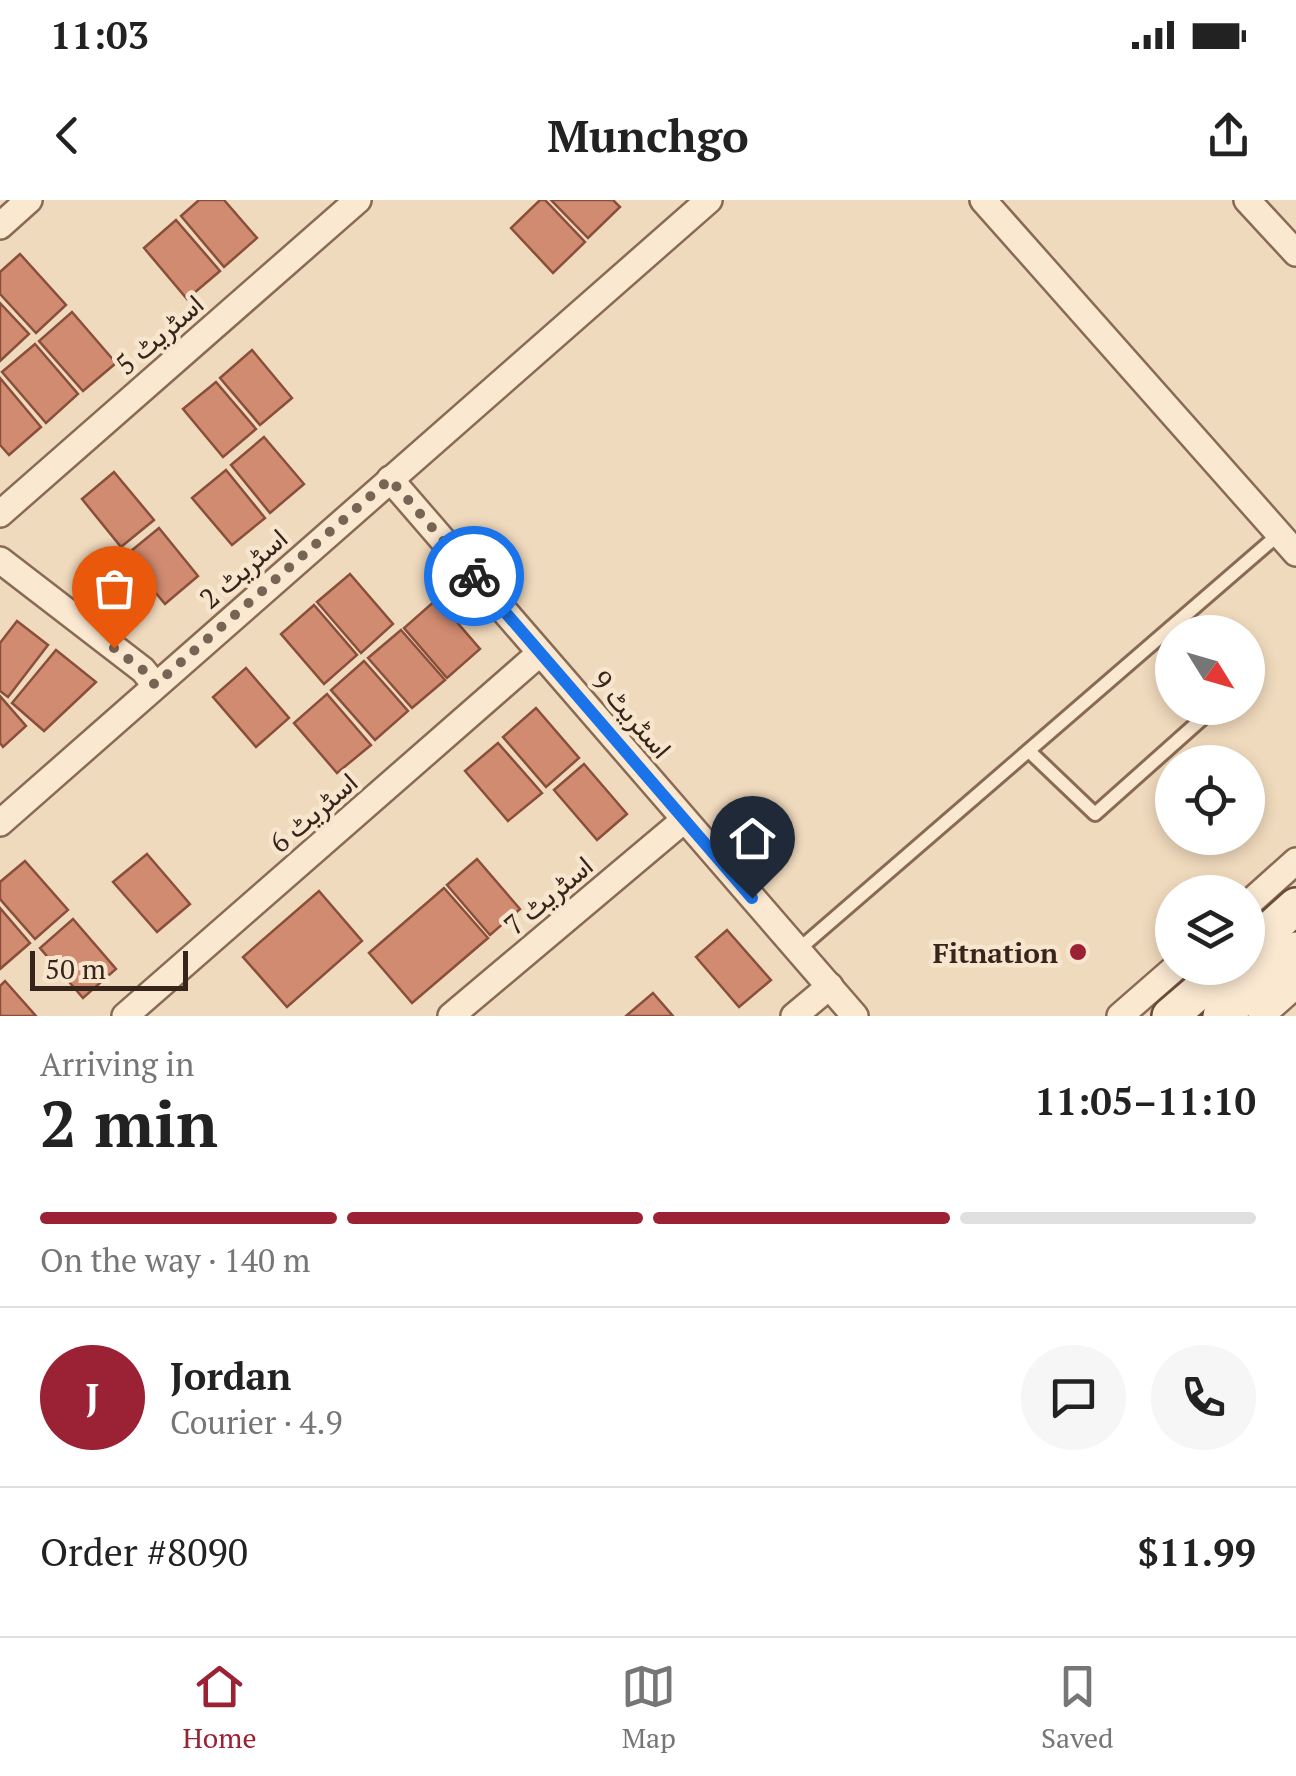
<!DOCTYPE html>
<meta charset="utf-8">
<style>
body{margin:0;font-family:"PT Serif",Vazirmatn,serif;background:#f6f6f6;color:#222;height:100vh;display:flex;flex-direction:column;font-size:38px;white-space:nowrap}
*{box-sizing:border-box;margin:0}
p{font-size:32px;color:#767676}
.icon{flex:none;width:55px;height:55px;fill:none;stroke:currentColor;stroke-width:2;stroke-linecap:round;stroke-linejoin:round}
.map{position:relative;height:816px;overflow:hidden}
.sheet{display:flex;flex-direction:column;background:#fff;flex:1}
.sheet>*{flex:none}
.needle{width:65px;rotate:127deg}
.buttons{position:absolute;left:1155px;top:415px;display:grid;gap:20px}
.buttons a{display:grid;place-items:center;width:110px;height:110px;border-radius:50%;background:#fff;box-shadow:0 5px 15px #0003;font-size:50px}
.scale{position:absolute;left:30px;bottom:25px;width:158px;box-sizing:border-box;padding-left:10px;border:5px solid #37251b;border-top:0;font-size:28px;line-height:35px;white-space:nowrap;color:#37251b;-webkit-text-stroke:8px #f7e5cd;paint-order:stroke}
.pin{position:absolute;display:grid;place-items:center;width:85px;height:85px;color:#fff;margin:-102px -42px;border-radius:50% 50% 50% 0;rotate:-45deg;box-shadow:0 0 10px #0007}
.pin .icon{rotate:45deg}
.courier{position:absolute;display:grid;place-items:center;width:100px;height:100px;margin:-50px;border:8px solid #1a73e8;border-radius:50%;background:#fff;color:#222;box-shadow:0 2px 12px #0007}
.overview em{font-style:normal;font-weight:800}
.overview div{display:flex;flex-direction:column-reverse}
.overview{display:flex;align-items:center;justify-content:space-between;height:170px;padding:0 40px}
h1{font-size:65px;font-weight:800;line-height:75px}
.bar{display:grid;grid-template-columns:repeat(4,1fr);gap:15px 10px;align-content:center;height:120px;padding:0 40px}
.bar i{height:12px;border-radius:8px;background:#e0e0e0}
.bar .on{background:#9b2234}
.bar p{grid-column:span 4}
.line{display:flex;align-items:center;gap:25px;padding:0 40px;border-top:2px solid #e0e0e0}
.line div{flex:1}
.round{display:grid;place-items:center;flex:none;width:105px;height:105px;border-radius:52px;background:#f6f6f6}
.status{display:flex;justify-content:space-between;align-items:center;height:70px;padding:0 50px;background:#fff;direction:ltr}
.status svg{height:28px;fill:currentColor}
header{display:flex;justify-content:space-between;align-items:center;height:130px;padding:0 40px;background:#fff;font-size:45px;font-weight:800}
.dock{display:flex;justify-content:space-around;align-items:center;height:140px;border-top:2px solid #e0e0e0;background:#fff;font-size:28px;color:#767676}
.dock a{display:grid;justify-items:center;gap:5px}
.dock .on{color:#9b2234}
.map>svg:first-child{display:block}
.building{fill:#d08b71;stroke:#894f3a;stroke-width:2.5}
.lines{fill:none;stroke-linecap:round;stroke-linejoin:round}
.lane-casing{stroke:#896a55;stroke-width:18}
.street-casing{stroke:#896a55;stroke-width:30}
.secondary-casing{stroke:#6a4b39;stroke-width:40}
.lane{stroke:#fae8d1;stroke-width:12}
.street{stroke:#fae8d1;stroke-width:25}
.secondary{stroke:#fae8d1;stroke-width:35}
.done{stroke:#786454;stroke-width:10;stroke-dasharray:0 18}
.route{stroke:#1a73e8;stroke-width:12}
.poi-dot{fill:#9b2234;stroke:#f7e5cd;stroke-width:4}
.labels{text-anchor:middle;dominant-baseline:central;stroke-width:9;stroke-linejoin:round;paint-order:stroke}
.street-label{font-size:28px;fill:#37251b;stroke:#f7e5cd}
.poi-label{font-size:28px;font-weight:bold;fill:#37251b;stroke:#f7e5cd;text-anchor:end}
</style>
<div class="status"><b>11:03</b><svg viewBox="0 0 49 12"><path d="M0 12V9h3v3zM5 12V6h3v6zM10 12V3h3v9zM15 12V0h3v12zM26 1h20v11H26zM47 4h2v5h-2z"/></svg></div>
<header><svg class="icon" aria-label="back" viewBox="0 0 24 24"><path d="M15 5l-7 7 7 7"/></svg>Munchgo<svg class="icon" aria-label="share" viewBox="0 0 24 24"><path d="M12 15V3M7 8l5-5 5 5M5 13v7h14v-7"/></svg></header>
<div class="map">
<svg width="1296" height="816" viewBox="0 0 1296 816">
<rect width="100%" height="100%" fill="#f0dabd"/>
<g class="building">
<path d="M199 0H224L257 38 224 67 181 16Z"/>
<path d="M540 0H545L585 42 553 73 511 28Z"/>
<path d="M551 0H613L620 7 588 38Z"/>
<path d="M176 20 220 71 187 99 144 48Z"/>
<path d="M20 54 66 105 36 133 0 94V72Z"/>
<path d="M0 103 29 134 0 161Z"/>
<path d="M72 112 116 163 83 191 39 141Z"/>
<path d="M35 144 78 194 46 223 2 172Z"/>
<path d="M252 150 292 198 260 225 220 178Z"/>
<path d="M0 178 41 227 9 255 0 245Z"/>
<path d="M216 182 256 229 223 257 183 209Z"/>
<path d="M264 237 304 284 270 313 231 265Z"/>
<path d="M226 270 265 318 232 345 192 298Z"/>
<path d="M114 272 154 320 121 347 82 299Z"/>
<path d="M159 328 198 376 165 404 125 356Z"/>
<path d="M350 374 393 424 361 453 317 402Z"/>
<path d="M437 399 480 449 447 478 404 428Z"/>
<path d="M314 405 357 455 324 484 281 434Z"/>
<path d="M17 421 48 445 8 497 0 491V443Z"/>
<path d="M401 430 445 480 412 508 368 458Z"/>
<path d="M56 450 96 482 44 531 12 503Z"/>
<path d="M364 461 408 511 375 540 331 490Z"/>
<path d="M246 468 289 518 256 547 213 497Z"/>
<path d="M327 494 371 545 337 573 294 523Z"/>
<path d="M0 496 26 526 3 547 0 543Z"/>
<path d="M536 508 579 558 546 587 503 537Z"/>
<path d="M498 543 542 593 508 621 465 571Z"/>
<path d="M584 564 627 614 597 640 554 590Z"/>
<path d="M147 654 190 704 157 732 113 682Z"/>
<path d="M477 659 520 709 490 735 447 685Z"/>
<path d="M25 661 68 710 35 739 0 699V682Z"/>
<path d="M444 688 488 738 412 803 369 753Z"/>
<path d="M319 691 362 741 287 807 243 757Z"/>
<path d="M0 708 30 743 0 769Z"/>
<path d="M73 719 116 769 83 798 40 748Z"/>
<path d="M727 730 771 780 739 807 696 757Z"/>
<path d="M5 781 36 816H0V786Z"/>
<path d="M653 793 673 816H626Z"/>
</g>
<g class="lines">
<defs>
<g id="lane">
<path d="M1029 551 1095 614 1214 508"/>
<path d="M798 750 1278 335"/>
</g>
<g id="street">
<path d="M983 0 1296 353"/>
<path d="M1247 0 1296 53"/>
<path d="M0 26 29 0"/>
<path d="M390 279 855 816"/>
<path d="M0 314 358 0"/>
<path d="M0 360 143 470 155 485"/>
<path d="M0 623 709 0"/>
<path d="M1248 704 1296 661"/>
<path d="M125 816 540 453"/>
<path d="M451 816 684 620"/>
<path d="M794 816 830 786"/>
<path d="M1120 816 1175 768"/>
<path d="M1261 816 1296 785"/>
</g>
<g id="secondary">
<path d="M1248 749 1296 706"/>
<path d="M1170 816 1226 768"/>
<path d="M1221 816 1296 750"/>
</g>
</defs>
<use href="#lane" class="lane-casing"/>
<use href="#street" class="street-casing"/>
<use href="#secondary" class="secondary-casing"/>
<use href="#lane" class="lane"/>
<use href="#street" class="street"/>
<use href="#secondary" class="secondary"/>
</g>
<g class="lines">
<path class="done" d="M114 448 143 470 155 485 390 279 474 376"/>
<path class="route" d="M474 376 752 698"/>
</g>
<circle class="poi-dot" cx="1078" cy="752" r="10"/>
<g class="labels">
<g class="street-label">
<text transform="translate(159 134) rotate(-41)">اسٹریٹ 5</text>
<text transform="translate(243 368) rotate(-41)">اسٹریٹ 2</text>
<text transform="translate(632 514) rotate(49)">اسٹریٹ 9</text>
<text transform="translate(313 612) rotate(-41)">اسٹریٹ 6</text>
<text transform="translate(548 695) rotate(-40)">اسٹریٹ 7</text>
</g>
<g class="poi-label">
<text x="1058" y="752">Fitnation</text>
</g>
</g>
</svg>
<div class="buttons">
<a><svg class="needle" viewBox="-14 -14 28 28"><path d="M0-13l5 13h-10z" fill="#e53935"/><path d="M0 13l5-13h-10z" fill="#767676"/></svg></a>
<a><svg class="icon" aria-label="locate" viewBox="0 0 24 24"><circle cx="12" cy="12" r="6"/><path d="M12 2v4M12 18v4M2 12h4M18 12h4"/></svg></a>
<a><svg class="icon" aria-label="layers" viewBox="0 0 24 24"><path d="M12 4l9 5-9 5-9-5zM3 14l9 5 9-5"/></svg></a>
</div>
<div class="scale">50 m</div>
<div class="pin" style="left:114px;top:448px;background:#ea580c"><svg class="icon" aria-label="bag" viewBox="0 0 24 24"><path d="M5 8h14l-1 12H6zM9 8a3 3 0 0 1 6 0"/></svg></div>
<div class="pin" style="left:752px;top:698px;background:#1f2937"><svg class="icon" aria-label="home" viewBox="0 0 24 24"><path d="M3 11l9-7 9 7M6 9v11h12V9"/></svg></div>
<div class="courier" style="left:474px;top:376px"><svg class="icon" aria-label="bike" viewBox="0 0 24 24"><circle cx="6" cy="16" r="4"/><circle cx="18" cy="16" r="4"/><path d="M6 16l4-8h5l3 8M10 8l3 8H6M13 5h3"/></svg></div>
</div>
<section class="sheet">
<div class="overview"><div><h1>2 min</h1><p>Arriving in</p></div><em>11:05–11:10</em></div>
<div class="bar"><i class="on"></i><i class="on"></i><i class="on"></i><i></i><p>On the way · 140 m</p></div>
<div class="line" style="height:180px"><b class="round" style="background:#9b2234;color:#fff">J</b><div><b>Jordan</b><p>Courier · 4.9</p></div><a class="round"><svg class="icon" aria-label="chat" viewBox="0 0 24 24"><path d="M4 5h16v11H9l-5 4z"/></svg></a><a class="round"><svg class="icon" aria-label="phone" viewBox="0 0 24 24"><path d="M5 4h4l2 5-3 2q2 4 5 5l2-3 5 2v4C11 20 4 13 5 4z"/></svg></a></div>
<div class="line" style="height:130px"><div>Order #8090</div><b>$11.99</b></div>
</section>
<nav class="dock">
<a class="on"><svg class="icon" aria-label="home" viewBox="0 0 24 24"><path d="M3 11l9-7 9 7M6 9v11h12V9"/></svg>Home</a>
<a><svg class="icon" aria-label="map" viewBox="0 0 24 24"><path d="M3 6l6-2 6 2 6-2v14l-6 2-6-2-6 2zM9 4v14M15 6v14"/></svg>Map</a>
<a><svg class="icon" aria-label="saved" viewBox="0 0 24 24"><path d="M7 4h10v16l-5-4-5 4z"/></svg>Saved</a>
</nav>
